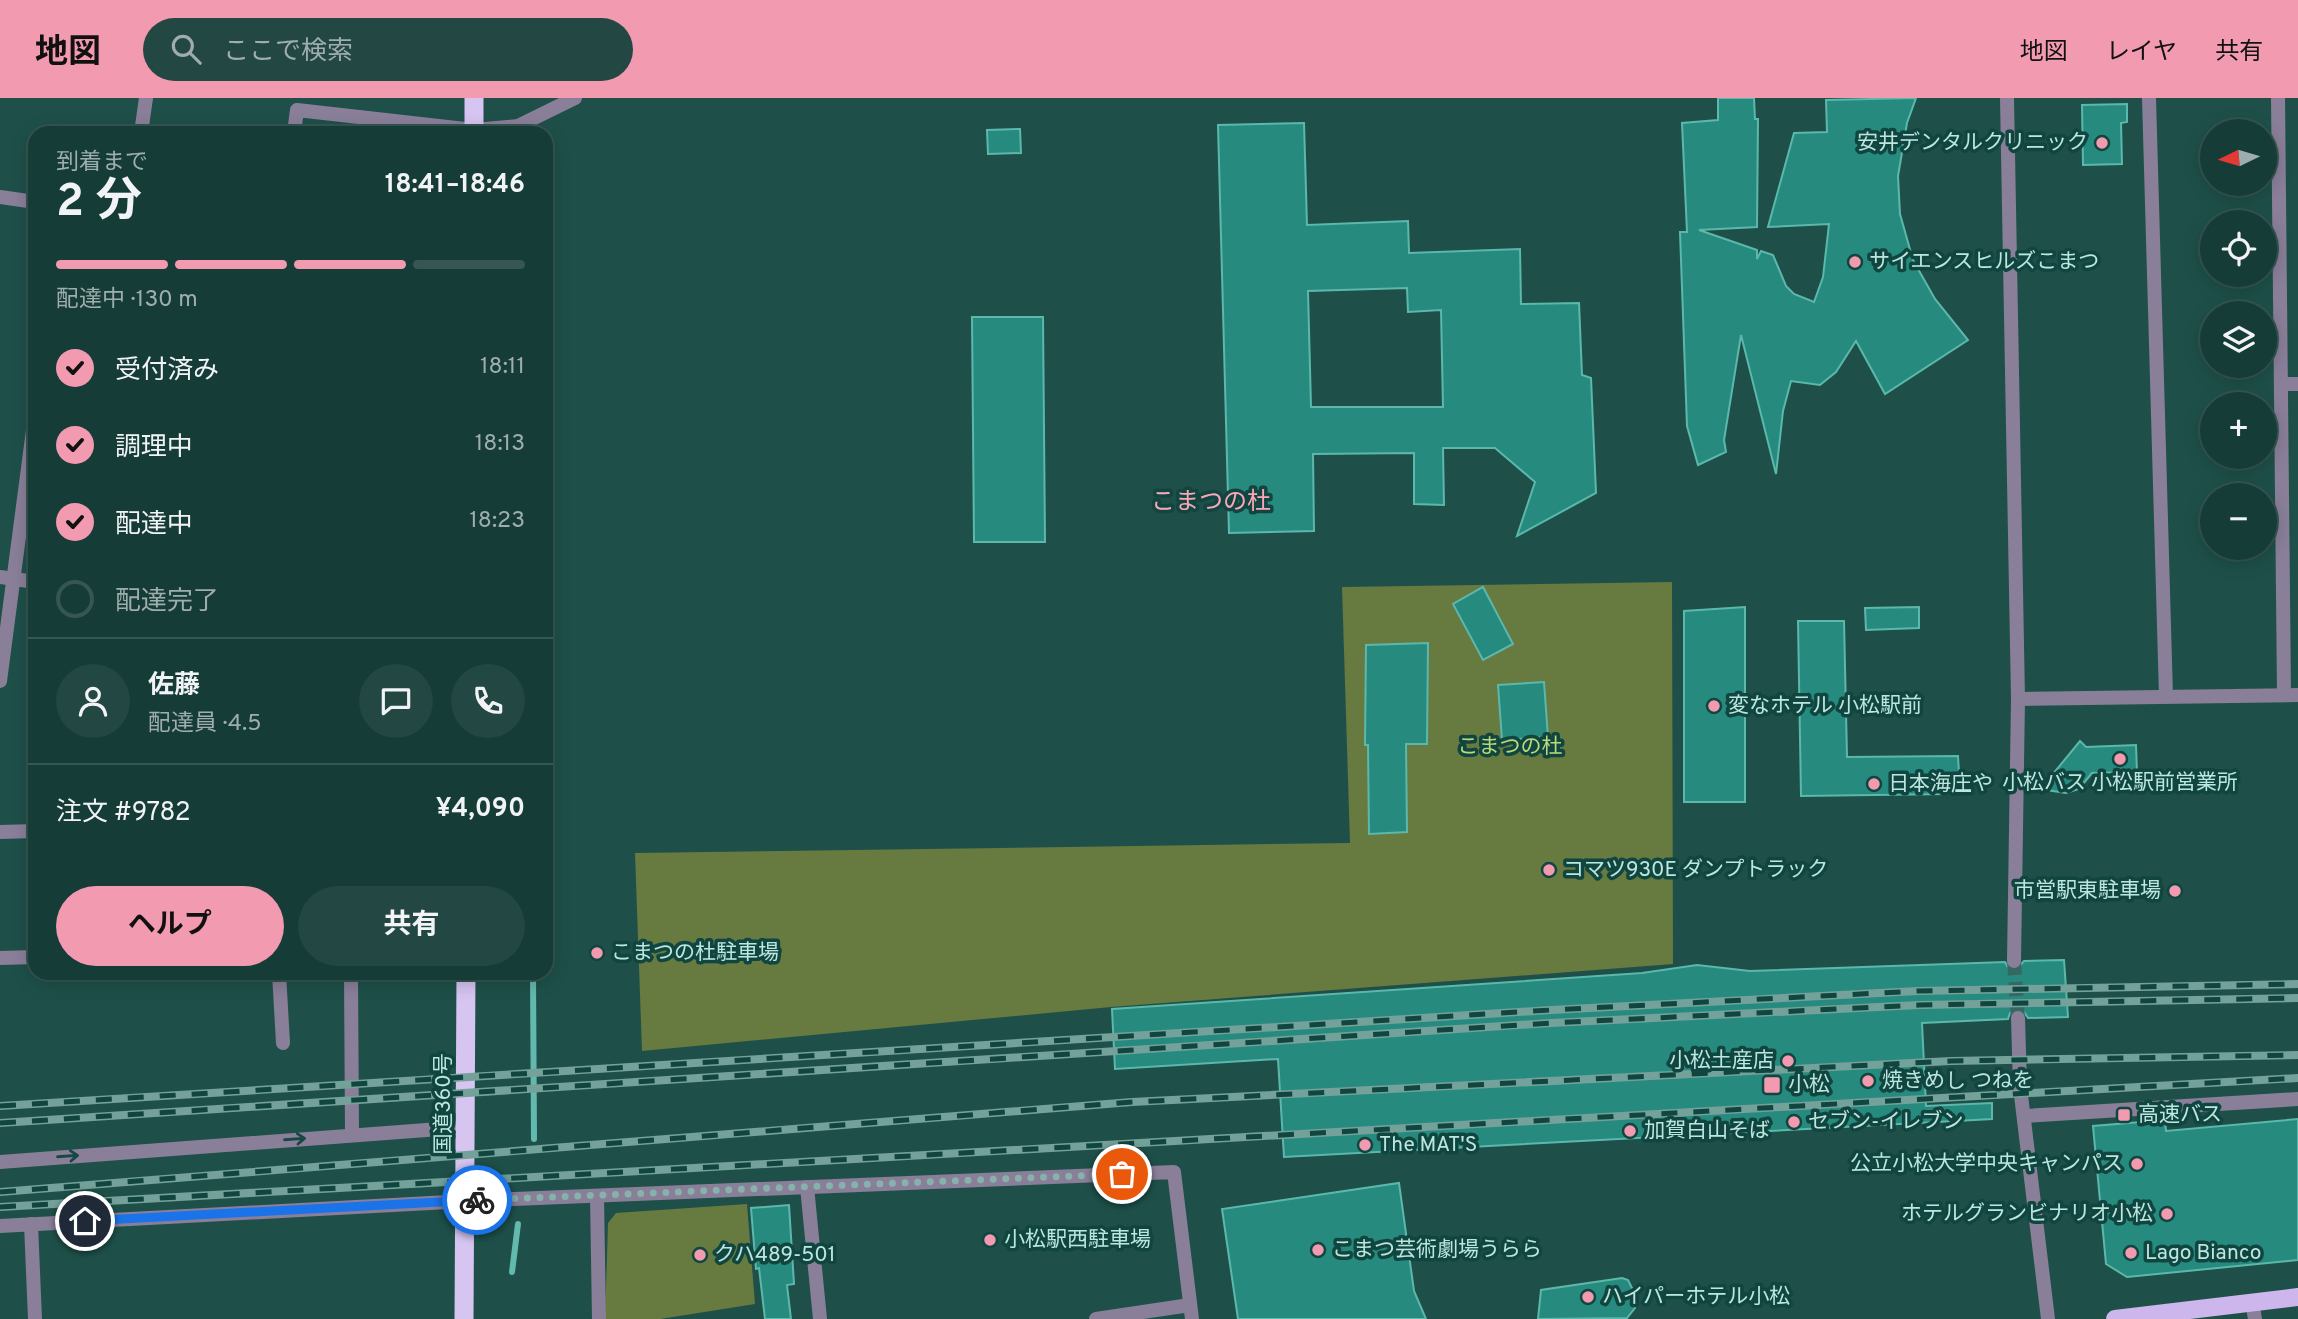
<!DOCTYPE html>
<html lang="ja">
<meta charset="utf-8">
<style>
body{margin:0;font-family:Overpass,"Noto Sans JP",sans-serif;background:#234742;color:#f1f3f6;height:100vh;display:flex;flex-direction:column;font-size:26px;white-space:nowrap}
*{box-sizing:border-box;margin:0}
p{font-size:23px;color:#9eadad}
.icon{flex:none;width:38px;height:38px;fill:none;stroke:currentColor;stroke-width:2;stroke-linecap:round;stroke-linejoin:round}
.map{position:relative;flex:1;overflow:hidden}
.panel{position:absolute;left:28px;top:28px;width:525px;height:854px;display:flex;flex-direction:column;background:#163c37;border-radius:21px;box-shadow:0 4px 18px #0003,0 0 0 2px #355652}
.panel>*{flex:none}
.needle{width:46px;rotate:265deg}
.tools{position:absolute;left:2200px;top:21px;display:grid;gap:14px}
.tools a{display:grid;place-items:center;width:77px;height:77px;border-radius:50%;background:#163c37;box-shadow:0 4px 18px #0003,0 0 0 2px #355652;font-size:35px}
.pin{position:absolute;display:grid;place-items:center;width:60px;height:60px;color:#fff;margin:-30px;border:4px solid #fff;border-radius:50%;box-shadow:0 2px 7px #0007}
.courier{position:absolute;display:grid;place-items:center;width:70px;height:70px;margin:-35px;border:5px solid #1a73e8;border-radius:50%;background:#fff;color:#222;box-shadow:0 2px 9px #0007}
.headline em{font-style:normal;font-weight:700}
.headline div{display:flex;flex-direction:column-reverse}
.headline{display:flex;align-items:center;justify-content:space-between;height:119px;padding:0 28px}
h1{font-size:46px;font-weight:700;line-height:52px}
.bar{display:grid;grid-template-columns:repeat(4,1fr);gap:10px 7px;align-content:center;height:84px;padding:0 28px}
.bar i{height:9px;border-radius:5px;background:#355652}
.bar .selected{background:#f29ab0}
.bar p{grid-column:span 4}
.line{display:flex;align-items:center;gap:18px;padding:0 28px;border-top:2px solid #355652}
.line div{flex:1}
.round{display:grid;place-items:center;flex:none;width:74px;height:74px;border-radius:37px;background:#234742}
ol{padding:0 28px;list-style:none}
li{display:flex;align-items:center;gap:21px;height:77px}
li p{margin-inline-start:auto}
li .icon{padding:7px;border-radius:50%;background:#f29ab0;color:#111;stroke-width:4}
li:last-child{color:#9eadad}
li i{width:38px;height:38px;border:4px solid #355652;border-radius:50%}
.action{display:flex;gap:14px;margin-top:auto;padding:14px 28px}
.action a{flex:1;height:80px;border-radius:42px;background:#f29ab0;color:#111;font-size:28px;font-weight:700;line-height:80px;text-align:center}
.action a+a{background:#234742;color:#f1f3f6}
header{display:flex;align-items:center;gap:42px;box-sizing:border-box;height:98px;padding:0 35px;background:#f29ab0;color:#111}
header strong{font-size:33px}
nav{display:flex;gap:38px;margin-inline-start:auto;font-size:24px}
.search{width:490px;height:63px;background:#234742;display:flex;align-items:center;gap:18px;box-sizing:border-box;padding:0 24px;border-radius:38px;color:#9eadad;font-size:26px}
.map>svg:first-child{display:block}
.green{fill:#677a40}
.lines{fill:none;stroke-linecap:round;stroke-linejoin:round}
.stream{stroke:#64b9ae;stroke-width:6}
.building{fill:#268a7f;stroke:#5bb8ab;stroke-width:2;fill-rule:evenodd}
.tertiary-tunnel{stroke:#366760;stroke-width:14;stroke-dasharray:14 7;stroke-linecap:butt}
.minor{stroke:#8a7f99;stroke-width:14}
.tertiary{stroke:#8a7f99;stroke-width:14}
.primary{stroke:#ccb6eb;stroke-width:18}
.trunk{stroke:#d6c4f1;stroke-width:19}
.rail-casing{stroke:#74a29b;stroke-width:8}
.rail{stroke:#11453f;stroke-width:5;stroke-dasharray:16;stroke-linecap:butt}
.oneway{stroke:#174844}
.done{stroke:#85b2ab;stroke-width:7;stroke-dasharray:0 12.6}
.route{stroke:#1a73e8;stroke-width:9}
.poi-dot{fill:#f29ab0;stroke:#11453f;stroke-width:2.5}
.labels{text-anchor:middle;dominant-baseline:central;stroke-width:7;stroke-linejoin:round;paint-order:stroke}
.poi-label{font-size:21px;fill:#bce7e0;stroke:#11453f;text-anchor:start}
.park-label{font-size:21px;fill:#bad97a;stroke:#11453f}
.street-label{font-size:21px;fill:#bce7e0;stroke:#11453f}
.quarter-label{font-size:24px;fill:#faa7bb;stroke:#11453f}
</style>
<header>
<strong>地図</strong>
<div class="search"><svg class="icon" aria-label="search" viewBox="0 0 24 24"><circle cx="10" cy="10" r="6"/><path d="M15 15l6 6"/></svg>ここで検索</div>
<nav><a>地図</a><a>レイヤ</a><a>共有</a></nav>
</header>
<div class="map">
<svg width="2298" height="1221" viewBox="0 0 2298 1221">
<rect width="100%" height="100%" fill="#1e5049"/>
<g class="green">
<path d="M1672 484 1673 866 1111 909 642 953 635 755 1350 745 1342 489Z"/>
<path d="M747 1106 755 1206 660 1221H605L608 1125 616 1115Z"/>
</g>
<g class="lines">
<g class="stream">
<path d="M533 875 534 1041"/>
<path d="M512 1174 518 1126"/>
</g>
</g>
<g class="building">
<path d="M1718 0H1754L1755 21H1758L1757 129 1699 132 1757 152V161L1761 153 1773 157 1786 188 1794 196 1814 204 1823 179 1829 126 1768 129 1794 35 1827 34 1826 2 1916 0 1907 25 1898 78 1900 116 1913 162 1935 201 1968 242 1885 296 1856 243 1836 274 1820 287 1791 283 1783 313 1776 376 1741 237 1724 342 1726 354 1698 367 1687 328 1680 134H1687L1682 25 1718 22Z"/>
<path d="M2127 6V24L2121 25 2122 66 2083 67 2082 7Z"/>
<path d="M1304 25 1307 127 1408 123 1409 155 1520 151 1521 206 1579 205 1582 277 1591 280 1596 395 1517 438 1535 384 1495 350H1443L1444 407 1414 406V355L1313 356 1314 433 1229 435 1218 27ZM1407 190 1408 214 1441 212 1443 309H1311L1308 193Z"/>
<path d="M1020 31 1021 55 988 56 987 32Z"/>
<path d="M972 219H1043L1045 444H974Z"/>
<path d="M1483 489 1513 546 1483 562 1453 506Z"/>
<path d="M1745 509V704H1684V513Z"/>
<path d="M1919 509V530L1866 532 1865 510Z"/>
<path d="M1798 523H1844L1847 659 1958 658 1959 675 1948 682V696L1801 698Z"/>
<path d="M1428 545 1427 646H1406L1407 734 1369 736 1368 647H1365L1366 547Z"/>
<path d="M1544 584 1548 639 1502 642 1498 587Z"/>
<path d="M2080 643 2086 649 2136 647 2137 674 2092 675 2079 691 2066 695 2046 692 2057 680 2053 676Z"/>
<path d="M2064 862 2068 919 2028 920 2023 912 2017 910 2010 915 2008 921 1922 925 1926 1008 1992 1005V1021L1284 1059 1278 961 1115 971 1112 911 1642 875 1697 867 1750 873 2005 864 2009 871 2015 873 2024 863Z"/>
<path d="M2298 1021V1162L2127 1179 2106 1166 2093 1028 2165 1022 2166 1033Z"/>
<path d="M1399 1085 1414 1193 1426 1221H1238L1222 1111Z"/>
<path d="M789 1107 794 1186 787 1187 791 1221H765L759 1170 756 1171 751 1110Z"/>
<path d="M1622 1180 1628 1182 1635 1196V1210L1627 1220 1538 1221 1541 1192Z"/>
</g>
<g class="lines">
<path class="tertiary-tunnel" d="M2014 863 2018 920"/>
<g class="minor">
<path d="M2149 0 2166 598"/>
<path d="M2278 0 2284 595"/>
<path d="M141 35 146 0"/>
<path d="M294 35 297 12 474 32 518 28 575 0"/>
<path d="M0 99 35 104"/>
<path d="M0 479 35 484"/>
<path d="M0 583 35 317"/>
<path d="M0 734 35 733"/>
<path d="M0 860 35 859"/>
<path d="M279 875 283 945"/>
<path d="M351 875 352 1036"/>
<path d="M2025 1018 2298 1001"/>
<path d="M0 1064 466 1029"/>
<path d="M807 1089 820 1221"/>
<path d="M597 1098 599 1221"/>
<path d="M31 1126 35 1221"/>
<path d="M2252 1203 2255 1221"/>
<path d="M1096 1221 1190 1207"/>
</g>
<g class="tertiary">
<path d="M2007 0 2018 601"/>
<path d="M2282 286H2298"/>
<path d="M2014 863 2018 601 2298 597"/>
<path d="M2018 920 2020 989 2048 1221"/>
<path d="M0 1128 467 1103 1174 1074 1192 1221"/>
</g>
<path class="primary" d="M2115 1221 2298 1199"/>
<g class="trunk">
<path d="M474 0V35"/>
<path d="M464 1221 466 875"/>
</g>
<defs>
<g id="rail">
<path d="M0 1008 1551 912 1918 893 2298 886"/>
<path d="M0 1025 1551 925 1919 907 2298 900"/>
<path d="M0 1094 1132 1004 1951 963 2298 957"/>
<path d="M0 1109 2298 980"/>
</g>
</defs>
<use href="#rail" class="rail-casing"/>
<use href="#rail" class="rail"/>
</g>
<defs><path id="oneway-shaft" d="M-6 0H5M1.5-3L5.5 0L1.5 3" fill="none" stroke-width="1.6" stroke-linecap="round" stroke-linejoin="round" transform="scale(1.75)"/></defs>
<g class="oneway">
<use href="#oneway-shaft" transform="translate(295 1041) rotate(-4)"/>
<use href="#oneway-shaft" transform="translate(68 1058) rotate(-4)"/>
</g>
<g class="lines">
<path class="done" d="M477 1102 1122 1076"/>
<path class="route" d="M85 1123 477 1102"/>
</g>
<g class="poi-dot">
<circle cx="2102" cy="45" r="7"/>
<circle cx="1855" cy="164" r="7"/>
<circle cx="1714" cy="608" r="7"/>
<circle cx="2120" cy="661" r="7"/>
<circle cx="1874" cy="686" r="7"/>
<circle cx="1549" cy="772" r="7"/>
<circle cx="2175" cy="793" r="7"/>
<circle cx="597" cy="855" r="7"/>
<circle cx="1788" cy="963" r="7"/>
<circle cx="1868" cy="983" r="7"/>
<rect x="1763" y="978" width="18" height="18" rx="3.5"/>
<rect x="2117" y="1010" width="14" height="14" rx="3.5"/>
<circle cx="1794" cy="1024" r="7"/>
<circle cx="1630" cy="1033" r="7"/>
<circle cx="1365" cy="1047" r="7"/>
<circle cx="2137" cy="1066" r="7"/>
<circle cx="2167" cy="1116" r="7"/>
<circle cx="990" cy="1142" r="7"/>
<circle cx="1318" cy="1152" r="7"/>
<circle cx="2131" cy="1155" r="7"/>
<circle cx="700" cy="1157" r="7"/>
<circle cx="1588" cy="1199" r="7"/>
</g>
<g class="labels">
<g class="poi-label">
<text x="2088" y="45" text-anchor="end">安井デンタルクリニック</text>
<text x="1869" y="164">サイエンスヒルズこまつ</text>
<text x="1728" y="608">変なホテル 小松駅前</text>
<text x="2120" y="685" text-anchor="middle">小松バス 小松駅前営業所</text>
<text x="1888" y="686">日本海庄や</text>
<text x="1563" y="772">コマツ930E ダンプトラック</text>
<text x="2161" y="793" text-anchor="end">市営駅東駐車場</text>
<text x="611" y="855">こまつの杜駐車場</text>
<text x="1774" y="963" text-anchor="end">小松土産店</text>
<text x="1882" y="983">焼きめし つねを</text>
<text x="1788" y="987">小松</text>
<text x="2138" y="1017">高速バス</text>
<text x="1808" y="1024">セブン-イレブン</text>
<text x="1644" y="1033">加賀白山そば</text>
<text x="1379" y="1047">The MAT'S</text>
<text x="2123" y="1066" text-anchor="end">公立小松大学中央キャンパス</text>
<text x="2153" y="1116" text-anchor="end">ホテルグランビナリオ小松</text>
<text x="1004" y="1142">小松駅西駐車場</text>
<text x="1332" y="1152">こまつ芸術劇場うらら</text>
<text x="2145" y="1155">Lago Bianco</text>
<text x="714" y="1157">クハ489-501</text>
<text x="1602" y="1199">ハイパーホテル小松</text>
</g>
<g class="park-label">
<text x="1510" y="649">こまつの杜</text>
</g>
<g class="street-label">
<text transform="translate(444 1006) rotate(-90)">国道360号</text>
</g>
<g class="quarter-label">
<text x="1211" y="405">こまつの杜</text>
</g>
</g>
</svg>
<div class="tools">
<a><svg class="needle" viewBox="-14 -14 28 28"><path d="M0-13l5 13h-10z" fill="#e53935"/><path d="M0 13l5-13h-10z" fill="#9eadad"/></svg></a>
<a><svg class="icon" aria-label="locate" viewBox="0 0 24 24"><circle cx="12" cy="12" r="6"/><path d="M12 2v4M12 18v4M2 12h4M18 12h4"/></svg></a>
<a><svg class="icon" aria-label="layers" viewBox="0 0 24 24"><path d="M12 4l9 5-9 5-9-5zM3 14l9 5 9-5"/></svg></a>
<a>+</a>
<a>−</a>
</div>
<div class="pin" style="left:1122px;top:1076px;background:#ea580c"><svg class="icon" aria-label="bag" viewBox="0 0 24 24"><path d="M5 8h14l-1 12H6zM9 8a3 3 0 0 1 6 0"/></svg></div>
<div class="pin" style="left:85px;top:1123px;background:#1f2937"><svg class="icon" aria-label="home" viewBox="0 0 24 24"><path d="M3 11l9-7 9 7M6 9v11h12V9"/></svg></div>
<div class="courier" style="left:477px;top:1102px"><svg class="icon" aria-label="bike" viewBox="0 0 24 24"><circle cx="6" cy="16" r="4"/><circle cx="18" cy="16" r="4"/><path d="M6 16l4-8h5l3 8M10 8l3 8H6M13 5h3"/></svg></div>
<section class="panel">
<div class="headline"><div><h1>2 分</h1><p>到着まで</p></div><em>18:41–18:46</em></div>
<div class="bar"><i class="selected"></i><i class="selected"></i><i class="selected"></i><i></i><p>配達中 · 130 m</p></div>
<ol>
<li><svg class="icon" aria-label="check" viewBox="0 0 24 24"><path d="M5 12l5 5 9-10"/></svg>受付済み<p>18:11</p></li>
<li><svg class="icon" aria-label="check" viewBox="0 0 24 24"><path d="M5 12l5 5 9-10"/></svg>調理中<p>18:13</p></li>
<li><svg class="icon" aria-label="check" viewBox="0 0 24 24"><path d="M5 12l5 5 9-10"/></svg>配達中<p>18:23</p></li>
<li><i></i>配達完了</li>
</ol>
<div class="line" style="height:126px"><a class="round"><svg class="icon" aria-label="person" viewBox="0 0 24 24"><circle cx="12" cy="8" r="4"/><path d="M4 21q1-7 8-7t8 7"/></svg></a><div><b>佐藤</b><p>配達員 · 4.5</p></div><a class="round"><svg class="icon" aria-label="chat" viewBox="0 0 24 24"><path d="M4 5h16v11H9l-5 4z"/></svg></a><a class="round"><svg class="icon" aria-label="phone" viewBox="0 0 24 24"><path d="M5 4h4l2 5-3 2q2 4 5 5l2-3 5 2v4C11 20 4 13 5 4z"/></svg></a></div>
<div class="line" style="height:91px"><div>注文 #9782</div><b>¥4,090</b></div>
<div class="action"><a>ヘルプ</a><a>共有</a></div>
</section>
</div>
